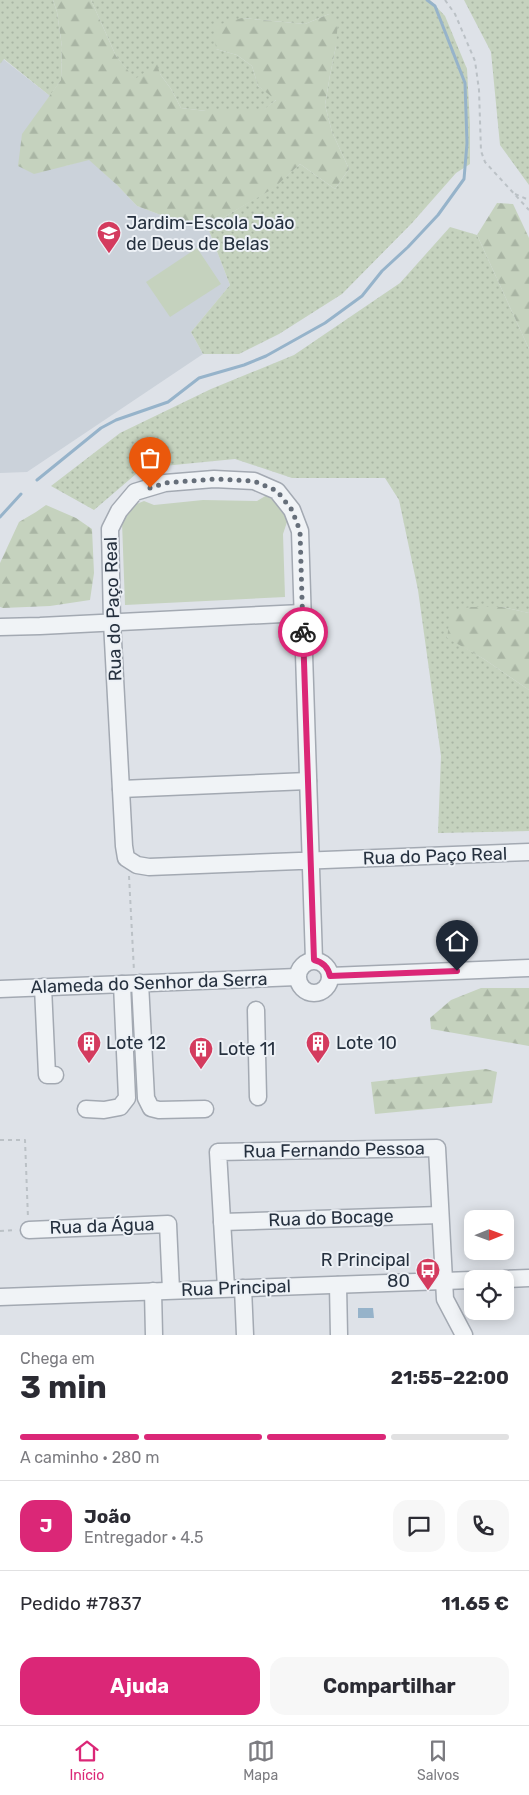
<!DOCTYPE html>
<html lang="pt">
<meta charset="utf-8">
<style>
body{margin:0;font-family:Rubik,sans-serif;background:#f7f7f7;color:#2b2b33;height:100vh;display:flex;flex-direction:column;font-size:19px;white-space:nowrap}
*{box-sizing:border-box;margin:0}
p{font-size:16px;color:#7c7c81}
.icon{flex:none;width:28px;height:28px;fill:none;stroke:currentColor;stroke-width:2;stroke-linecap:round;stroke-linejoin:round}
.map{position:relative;height:1335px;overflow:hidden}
.side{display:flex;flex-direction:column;background:#fff;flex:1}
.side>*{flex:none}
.needle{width:32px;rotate:89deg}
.tools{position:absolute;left:464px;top:1210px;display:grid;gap:10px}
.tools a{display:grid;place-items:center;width:50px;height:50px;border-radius:10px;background:#fff;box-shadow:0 2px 12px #0003;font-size:25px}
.pin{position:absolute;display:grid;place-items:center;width:42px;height:42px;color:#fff;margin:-51px -21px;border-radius:50% 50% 50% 0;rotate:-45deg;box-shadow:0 0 5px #0007}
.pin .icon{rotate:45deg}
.courier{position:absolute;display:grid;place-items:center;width:50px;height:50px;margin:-25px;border:4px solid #db2777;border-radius:50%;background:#fff;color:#222;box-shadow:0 1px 6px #0007}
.summary em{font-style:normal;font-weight:700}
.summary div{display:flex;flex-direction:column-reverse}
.summary{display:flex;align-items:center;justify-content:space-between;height:85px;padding:0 20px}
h1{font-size:32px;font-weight:700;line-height:38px}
.bar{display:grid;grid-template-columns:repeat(4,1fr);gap:8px 5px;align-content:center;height:60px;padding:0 20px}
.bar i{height:6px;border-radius:4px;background:#e1e1e2}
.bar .selected{background:#db2777}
.bar p{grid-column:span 4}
.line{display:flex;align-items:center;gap:12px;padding:0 20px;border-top:1px solid #e1e1e2}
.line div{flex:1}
.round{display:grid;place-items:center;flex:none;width:52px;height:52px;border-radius:15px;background:#f7f7f7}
.button{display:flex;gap:10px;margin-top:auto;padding:10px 20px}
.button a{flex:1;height:58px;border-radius:15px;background:#db2777;color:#fff;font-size:20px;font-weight:700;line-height:58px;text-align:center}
.button a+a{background:#f7f7f7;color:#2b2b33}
.dock{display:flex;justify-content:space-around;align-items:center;height:70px;border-top:1px solid #e1e1e2;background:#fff;font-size:14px;color:#7c7c81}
.dock a{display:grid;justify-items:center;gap:2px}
.dock .selected{color:#db2777}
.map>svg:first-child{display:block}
.built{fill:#cbd2da}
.grass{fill:url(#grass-dots)}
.forest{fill:url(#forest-firs)}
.park{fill:#c5d2be}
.water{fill:#96b3ca}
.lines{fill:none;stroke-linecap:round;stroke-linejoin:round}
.stream{stroke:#96b3ca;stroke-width:3}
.minor-casing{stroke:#a3a9b2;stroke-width:19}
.path{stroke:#bbc1c6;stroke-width:2;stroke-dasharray:4 4;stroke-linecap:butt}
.minor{stroke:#f0f3f6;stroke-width:16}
.done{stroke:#666f7a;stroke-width:5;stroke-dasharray:0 9}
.route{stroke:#db2777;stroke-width:6}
.labels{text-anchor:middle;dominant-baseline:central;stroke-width:4;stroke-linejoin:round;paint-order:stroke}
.poi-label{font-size:18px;fill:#26313f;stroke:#edf1f6;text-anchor:start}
.street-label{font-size:18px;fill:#26313f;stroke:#edf1f6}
</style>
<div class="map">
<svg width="529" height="1335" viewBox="0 0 529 1335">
<defs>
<pattern id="grass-dots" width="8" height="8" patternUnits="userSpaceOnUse" patternTransform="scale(1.25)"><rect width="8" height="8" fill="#c5d2be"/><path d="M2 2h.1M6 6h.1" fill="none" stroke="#a9b5a4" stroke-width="1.8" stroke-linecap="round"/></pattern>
<pattern id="forest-firs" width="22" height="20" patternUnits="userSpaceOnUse" patternTransform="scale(1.25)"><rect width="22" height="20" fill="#c5d2be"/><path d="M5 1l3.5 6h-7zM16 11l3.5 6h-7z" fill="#a9b5a4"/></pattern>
</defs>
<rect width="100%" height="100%" fill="#dee2e8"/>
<path class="built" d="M3 59 50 96 40 110 65 166 89 159 117 185 137 206 174 220 206 223 230 285 191 332 203 354 27 472 0 473V64Z"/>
<g class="grass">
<path d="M0 0H53L57 12 62 47 61 80 50 96 4 59 0 64Z"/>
<path d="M91 0H430L445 16 467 69 470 125V164L456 173 412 223 342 294 279 334 239 354H203L191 332 230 285 206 223 219 220 273 188 300 164 335 189 349 169 332 132 325 105 330 75 336 46 329 14 305 24 242 18 216 49 237 55 252 66 258 86 277 99 263 111H206L181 108 171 89 160 74 135 80 116 56Z"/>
<path d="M464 0H529V185L500 145 491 52Z"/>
<path d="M450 227 477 235 529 349V613L502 607H470L447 637 484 659 529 690V831L438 833 441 756 418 590 399 500 385 478H292L235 459 143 468 94 510 51 486 120 433 211 389 294 355 400 283Z"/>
</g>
<g class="forest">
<path d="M53 0H91L116 56 135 79 157 64 160 74 171 89 181 108 206 111H262L276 100 258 86 252 66 237 55 216 49 214 26 242 18 305 24 329 14 338 20 336 46 330 75 325 105 332 132 349 169 335 189 300 164 274 188 219 220 206 223 174 220 137 206 117 185 89 160 34 174 18 166 22 134 61 80 62 47 57 12Z"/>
<path d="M497 203 513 204 529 238V349L477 235Z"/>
<path d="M46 505 76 518 92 529 94 573 90 600 50 606 3 608 0 607V563L19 522 36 512Z"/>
<path d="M470 607H502L529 613V690L484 659 447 638 451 611Z"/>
<path d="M481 988H529V1046L431 1029 430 1018 451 1000Z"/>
<path d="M486 1069 497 1072 492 1103 375 1114 371 1082Z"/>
</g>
<g class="park">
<path d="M197 248 221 284 170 317 146 282Z"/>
<path d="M267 495 281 508 288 519 283 534 285 597 125 605 122 522 134 505 144 501 154 505 203 500 257 501Z"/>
</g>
<path class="water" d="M358 1308H373L374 1318H358Z"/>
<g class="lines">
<g class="stream">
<path d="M37 480 101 428 116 420 168 402 199 378 244 365 266 356 325 323 362 296 382 271 408 247 438 215 464 179 467 143 465 83 435 6 427 0"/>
<path d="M0 517 21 494"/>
</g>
<defs>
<g id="minor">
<path d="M0 627 40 626 302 613"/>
<path d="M121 789 308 781"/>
<path d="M314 960 300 531 292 510 277 491 254 481 214 479 165 483 135 492 119 511 110 529 112 622 124 846 126 858 137 865 149 867 529 852"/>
<circle cx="314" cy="977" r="16"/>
<path d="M330 976 529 968"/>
<path d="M140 983 146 1098 151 1108 159 1110 205 1109"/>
<path d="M43 987 47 1075H55"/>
<path d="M0 989 297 977"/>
<path d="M256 1010 258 1097"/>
<path d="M86 1109 104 1110 120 1107 127 1098 122 984"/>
<path d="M222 1222 440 1215"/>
<path d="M29 1230 168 1224 171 1290"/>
<path d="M505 1279 529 1278"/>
<path d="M338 1285 339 1335"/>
<path d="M226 1288 218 1152 437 1148 445 1299 464 1335"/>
<path d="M243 1288 245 1335"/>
<path d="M153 1291 154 1335"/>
<path d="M0 1297 472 1280"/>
</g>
</defs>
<use href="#minor" class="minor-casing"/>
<g class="path">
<path d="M445 0 455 14 475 61 479 90 481 151 485 162 529 210"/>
<path d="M515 194 529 200"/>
<path d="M129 876 134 971"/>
<path d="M0 1140H25L28 1218"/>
<path d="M0 1231 16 1230"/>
</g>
<use href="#minor" class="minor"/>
</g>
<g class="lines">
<path class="done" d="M150 488 165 483 214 479 254 481 277 491 292 510 300 531 303 632"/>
<path class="route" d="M303 632 314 960C323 962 328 967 330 976L457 971"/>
</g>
<defs>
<symbol id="school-pin" viewBox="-11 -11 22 30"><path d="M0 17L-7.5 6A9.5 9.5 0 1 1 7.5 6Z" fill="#d43b5e" stroke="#edf1f6"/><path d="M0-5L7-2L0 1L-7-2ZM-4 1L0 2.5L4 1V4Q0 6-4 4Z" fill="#fff"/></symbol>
<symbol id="building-pin" viewBox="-11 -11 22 30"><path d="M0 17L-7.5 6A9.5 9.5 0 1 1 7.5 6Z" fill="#d43b5e" stroke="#edf1f6"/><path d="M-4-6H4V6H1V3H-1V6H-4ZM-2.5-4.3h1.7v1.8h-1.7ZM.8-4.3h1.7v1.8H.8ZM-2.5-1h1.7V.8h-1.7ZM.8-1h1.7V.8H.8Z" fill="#fff"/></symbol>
<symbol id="bus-pin" viewBox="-11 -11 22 30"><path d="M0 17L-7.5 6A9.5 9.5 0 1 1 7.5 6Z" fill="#d43b5e" stroke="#edf1f6"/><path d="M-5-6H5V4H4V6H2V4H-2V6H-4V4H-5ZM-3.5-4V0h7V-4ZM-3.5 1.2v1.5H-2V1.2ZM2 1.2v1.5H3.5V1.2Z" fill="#fff"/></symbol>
</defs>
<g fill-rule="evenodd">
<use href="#school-pin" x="95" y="219" width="28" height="38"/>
<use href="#building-pin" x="75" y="1029" width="28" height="38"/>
<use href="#building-pin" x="304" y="1029" width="28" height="38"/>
<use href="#building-pin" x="187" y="1035" width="28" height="38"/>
<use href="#bus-pin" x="414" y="1256" width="28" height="38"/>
</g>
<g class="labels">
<g class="poi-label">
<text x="126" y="223">Jardim-Escola João<tspan x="126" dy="21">de Deus de Belas</tspan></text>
<text x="106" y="1043">Lote 12</text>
<text x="336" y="1043">Lote 10</text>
<text x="218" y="1049">Lote 11</text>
<text x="410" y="1260" text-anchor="end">R Principal<tspan x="410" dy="21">80</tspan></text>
</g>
<g class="street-label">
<text transform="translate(113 609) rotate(-92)">Rua do Paço Real</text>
<text transform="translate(435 856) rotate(-2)">Rua do Paço Real</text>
<text transform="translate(149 983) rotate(-2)">Alameda do Senhor da Serra</text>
<text transform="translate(334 1150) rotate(-1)">Rua Fernando Pessoa</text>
<text transform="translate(331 1218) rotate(-2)">Rua do Bocage</text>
<text transform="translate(102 1226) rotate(-2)">Rua da Água</text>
<text transform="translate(236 1288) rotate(-2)">Rua Principal</text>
</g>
</g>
</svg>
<div class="tools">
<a><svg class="needle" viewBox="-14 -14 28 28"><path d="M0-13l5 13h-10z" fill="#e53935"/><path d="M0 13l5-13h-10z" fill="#7c7c81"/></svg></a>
<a><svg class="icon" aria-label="locate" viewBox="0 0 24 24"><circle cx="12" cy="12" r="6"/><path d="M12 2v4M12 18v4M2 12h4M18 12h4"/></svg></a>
</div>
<div class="pin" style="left:150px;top:488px;background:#ea580c"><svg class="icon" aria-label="bag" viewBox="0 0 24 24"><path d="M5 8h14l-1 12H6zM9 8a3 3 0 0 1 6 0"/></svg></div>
<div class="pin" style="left:457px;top:971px;background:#1f2937"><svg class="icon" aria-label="home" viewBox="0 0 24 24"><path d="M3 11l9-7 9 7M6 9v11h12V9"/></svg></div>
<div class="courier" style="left:303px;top:632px"><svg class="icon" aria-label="bike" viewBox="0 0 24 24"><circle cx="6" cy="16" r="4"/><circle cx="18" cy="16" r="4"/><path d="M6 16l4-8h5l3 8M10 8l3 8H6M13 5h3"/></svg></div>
</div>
<section class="side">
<div class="summary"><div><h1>3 min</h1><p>Chega em</p></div><em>21:55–22:00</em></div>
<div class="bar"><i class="selected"></i><i class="selected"></i><i class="selected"></i><i></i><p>A caminho · 280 m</p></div>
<div class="line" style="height:90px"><b class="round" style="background:#db2777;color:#fff">J</b><div><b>João</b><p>Entregador · 4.5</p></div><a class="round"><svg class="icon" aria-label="chat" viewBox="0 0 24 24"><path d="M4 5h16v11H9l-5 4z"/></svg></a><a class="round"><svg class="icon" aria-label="phone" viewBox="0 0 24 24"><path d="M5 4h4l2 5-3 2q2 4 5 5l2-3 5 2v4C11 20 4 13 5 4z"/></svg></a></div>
<div class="line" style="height:65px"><div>Pedido #7837</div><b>11.65 €</b></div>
<div class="button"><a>Ajuda</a><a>Compartilhar</a></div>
</section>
<nav class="dock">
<a class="selected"><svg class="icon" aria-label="home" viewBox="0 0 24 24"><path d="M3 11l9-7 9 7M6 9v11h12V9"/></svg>Início</a>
<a><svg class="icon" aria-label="map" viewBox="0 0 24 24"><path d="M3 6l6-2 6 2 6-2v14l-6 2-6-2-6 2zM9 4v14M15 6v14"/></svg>Mapa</a>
<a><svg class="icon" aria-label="saved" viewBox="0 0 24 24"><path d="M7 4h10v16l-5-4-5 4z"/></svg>Salvos</a>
</nav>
